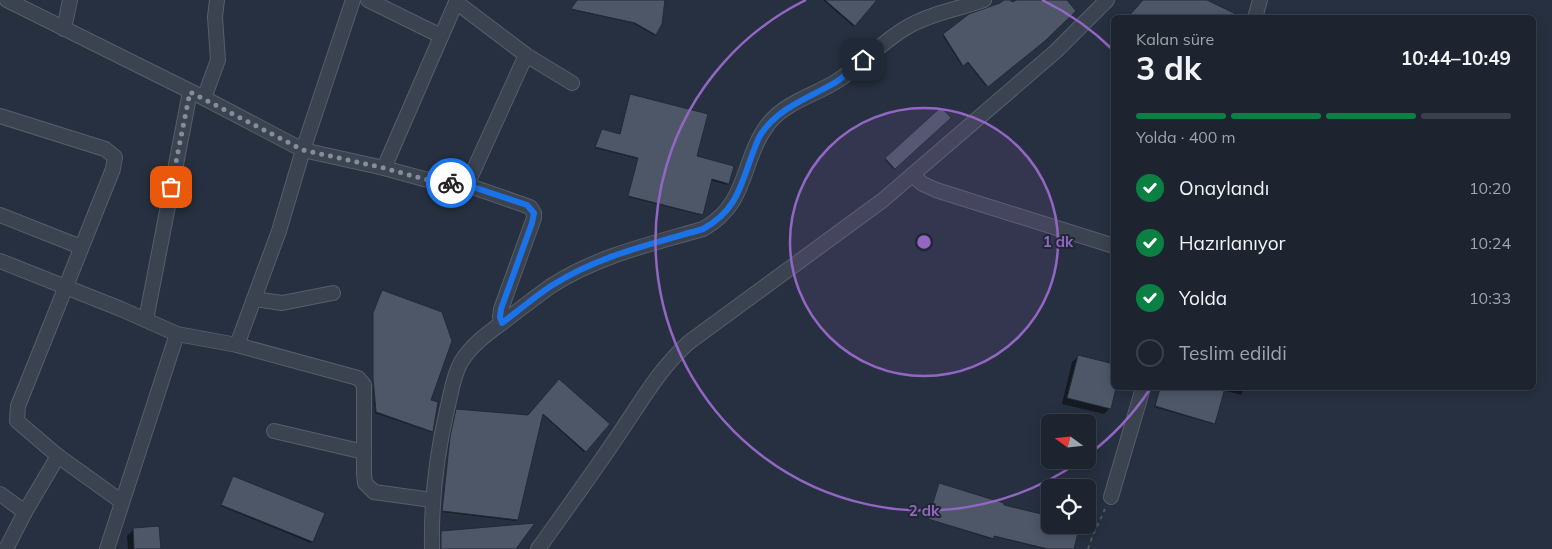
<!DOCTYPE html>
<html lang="tr">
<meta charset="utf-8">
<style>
body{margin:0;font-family:Mulish,sans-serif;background:#252c38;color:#f1f3f6;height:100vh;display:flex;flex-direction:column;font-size:19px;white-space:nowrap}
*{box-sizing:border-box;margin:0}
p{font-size:16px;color:#a0a4ab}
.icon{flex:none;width:28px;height:28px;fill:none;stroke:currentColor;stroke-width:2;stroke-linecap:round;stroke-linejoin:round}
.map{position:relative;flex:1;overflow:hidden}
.side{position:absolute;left:1111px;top:15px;width:425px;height:375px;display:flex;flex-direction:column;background:#1d2430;border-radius:8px;box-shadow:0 2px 12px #0003,0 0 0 1px #3b414c}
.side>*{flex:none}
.needle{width:32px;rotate:285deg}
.controls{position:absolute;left:1041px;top:414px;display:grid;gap:10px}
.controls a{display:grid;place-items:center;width:55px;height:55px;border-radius:8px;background:#1d2430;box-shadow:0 2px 12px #0003,0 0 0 1px #3b414c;font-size:25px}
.pin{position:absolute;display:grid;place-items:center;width:42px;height:42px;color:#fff;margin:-21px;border-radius:10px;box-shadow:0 2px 8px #0006}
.courier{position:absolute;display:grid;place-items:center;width:50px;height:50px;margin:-25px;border:4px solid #1a73e8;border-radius:50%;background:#fff;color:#222;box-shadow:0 1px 6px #0007}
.head em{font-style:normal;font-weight:700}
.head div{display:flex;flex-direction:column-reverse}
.head{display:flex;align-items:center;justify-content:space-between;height:85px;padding:0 25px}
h1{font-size:32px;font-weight:700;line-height:38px}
.bar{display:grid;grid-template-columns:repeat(4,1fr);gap:8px 5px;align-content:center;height:60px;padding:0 25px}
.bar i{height:6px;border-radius:4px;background:#3b414c}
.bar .current{background:#0b8043}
.bar p{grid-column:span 4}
ol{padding:0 25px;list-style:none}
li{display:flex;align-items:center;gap:15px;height:55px}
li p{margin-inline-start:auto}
li .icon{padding:5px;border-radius:50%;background:#0b8043;color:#fff;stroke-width:4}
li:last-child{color:#a0a4ab}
li i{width:28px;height:28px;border:2px solid #3b414c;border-radius:50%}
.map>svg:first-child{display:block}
.shadow{fill:#0007}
.building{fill:#4e5768;stroke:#222a37}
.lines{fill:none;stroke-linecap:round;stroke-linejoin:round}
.minor-casing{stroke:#565e6a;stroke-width:16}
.path{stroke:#485a5e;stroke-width:2;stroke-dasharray:4 4;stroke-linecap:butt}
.minor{stroke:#3b4350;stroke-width:14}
.done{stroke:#858c9a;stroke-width:5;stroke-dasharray:0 9}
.route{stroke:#1a73e8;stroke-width:6}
.ring{fill:none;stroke:#9366c3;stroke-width:2.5}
.centre{fill:#9366c3;stroke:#202835;stroke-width:2.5}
.ring-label{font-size:15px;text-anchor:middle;font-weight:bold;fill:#9366c3;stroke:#202835;stroke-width:4;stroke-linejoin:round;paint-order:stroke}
</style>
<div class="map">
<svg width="1552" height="549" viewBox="0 0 1552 549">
<rect width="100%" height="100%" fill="#273040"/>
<g class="shadow">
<path d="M577 0H664L654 35 633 23 572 10Z"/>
<path d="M823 0H875L853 26Z"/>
<path d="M1006 0 1011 4 1020 0H1065L1043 42 986 86 967 62 962 66 943 36 970 15 1000 5Z"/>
<path d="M630 96 695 157 733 167 727 185 710 180 700 215 628 197 638 159 595 148 602 132 619 135Z"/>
<path d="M941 109 949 118 893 169 885 160Z"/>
<path d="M381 292 429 401 431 432 375 413 373 380V315Z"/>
<path d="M1078 357 1115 388 1110 408 1104 414 1062 404 1072 362Z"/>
<path d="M559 381 608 424 584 452 542 414 516 521 442 512 450 439 456 411 528 416Z"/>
<path d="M1160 388H1244L1241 395 1223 390 1213 424 1154 407Z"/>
<path d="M232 478 323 513 312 542 311 543 221 506Z"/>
<path d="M939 486 1002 506 1050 518V525H1078L1072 549H1044L993 536 991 539 928 519Z"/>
<path d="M133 530 160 549H128L127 536Z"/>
</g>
<g class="building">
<path d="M577 0H665L662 24 656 35 635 23 571 9Z"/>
<path d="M825 0H877L855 26Z"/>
<path d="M1004 0H1010L1012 2 1017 0H1067L1076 11 1045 41 988 87 968 62 963 66 943 34 969 14 1000 3Z"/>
<path d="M1143 0H1207L1244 18H1127Z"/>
<path d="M630 94 708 114 697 156 734 166 729 184 712 179 703 215 628 196 638 158 595 147 602 129 620 134Z"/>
<path d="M941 107 951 118 895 169 885 158Z"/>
<path d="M382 290 442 312 452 341 431 400 438 402 433 432 376 412 373 378V313Z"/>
<path d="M1078 355 1114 364V388H1116L1111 409 1067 398Z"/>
<path d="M559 379 610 424 586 452 543 414 518 520 442 511 450 437 456 409 528 415Z"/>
<path d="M1160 388H1225L1215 424 1155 406Z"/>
<path d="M233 476 325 513 313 542 221 505Z"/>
<path d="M939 483 1004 503V505L1050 516V525H1080L1074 549H1048L994 536V539L928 519Z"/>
<path d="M535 523 516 549H441V531Z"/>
<path d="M159 526 161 549H134L133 528Z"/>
</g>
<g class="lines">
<defs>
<g id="minor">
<path d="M7 0 204 98 303 150 384 168 424 179 467 185 530 207 534 213V218L501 309 500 317 502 323"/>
<path d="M368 0 441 36"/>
<path d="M456 2 526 55 572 83"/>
<path d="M1255 18 1260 0"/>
<path d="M64 29 70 0"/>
<path d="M204 98 218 60 215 17 217 0"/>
<path d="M0 116 105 149 115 157 113 169 18 406 17 421 58 456 122 502"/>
<path d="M384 168 457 0"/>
<path d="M912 175 923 184 936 190 1114 246"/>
<path d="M467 185 526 55"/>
<path d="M0 215 81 247"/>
<path d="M0 261 121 309 177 334 237 345 358 378 364 385V474L365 483 374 492 432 500"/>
<path d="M254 299 282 303 333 293"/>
<path d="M146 320 190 92"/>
<path d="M237 345 279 231 303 150 353 0"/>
<path d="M274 431 364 452"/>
<path d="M0 494 25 512"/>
<path d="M1111 497 1143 388"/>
<path d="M6 549 25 512 58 456"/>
<path d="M107 549 177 334"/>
<path d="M432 549C431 500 436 457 447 410 451 394 453 376 461 362 473 342 493 330 511 316 524 306 537 296 551 286 597 256 651 244 703 229 750 203 740 160 769 123 786 102 815 95 837 81 862 65 882 41 909 26 932 13 959 9 984 0"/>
<path d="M538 549C565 511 593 473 619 434 643 399 657 372 688 343L883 200 1055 52 1107 0"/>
</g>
</defs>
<use href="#minor" class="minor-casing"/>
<path class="path" d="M1088 549 1093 535 1105 509"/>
<use href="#minor" class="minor"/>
</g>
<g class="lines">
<path class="done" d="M171 187 190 92 303 150 384 168 424 179 451 183"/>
<path class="route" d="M451 183 467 185 527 205 534 213 532 223 501 309 500 317 502 323C518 311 534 297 551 286 598 256 651 244 703 229 736 211 740 188 752 155 755 148 757 140 761 134 779 107 809 98 836 82 845 76 854 67 863 60"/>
</g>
<circle cx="924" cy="242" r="134" fill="#9366c3" fill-opacity=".12"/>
<g class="ring">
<circle cx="924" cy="242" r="134"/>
<path d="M1150 389A269 269 0 0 1 1088 455M1080 461A269 269 0 1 1 806 0M1042 0A269 269 0 0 1 1113 50"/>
</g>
<circle cx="924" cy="242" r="8" class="centre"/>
<g class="ring-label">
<text x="1058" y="247">1 dk</text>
<text x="924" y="516">2 dk</text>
</g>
</svg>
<div class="controls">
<a><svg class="needle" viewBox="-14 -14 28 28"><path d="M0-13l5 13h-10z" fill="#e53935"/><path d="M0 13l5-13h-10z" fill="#a0a4ab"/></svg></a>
<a><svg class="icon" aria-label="locate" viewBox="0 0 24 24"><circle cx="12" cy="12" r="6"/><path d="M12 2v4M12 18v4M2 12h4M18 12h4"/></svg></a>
</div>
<div class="pin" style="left:171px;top:187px;background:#ea580c"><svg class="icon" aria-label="bag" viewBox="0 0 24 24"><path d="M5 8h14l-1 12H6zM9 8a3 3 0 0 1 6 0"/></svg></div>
<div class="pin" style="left:863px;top:60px;background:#1f2937"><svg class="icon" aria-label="home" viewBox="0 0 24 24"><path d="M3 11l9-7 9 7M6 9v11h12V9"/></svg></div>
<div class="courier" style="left:451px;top:183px"><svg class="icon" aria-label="bike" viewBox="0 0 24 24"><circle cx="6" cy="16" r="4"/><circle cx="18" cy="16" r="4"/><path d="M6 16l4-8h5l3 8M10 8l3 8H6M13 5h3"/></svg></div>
<section class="side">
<div class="head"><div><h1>3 dk</h1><p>Kalan süre</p></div><em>10:44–10:49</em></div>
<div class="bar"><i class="current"></i><i class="current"></i><i class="current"></i><i></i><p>Yolda · 400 m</p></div>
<ol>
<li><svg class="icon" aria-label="check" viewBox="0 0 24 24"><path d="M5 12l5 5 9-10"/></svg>Onaylandı<p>10:20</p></li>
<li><svg class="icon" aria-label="check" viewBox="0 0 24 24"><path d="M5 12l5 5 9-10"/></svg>Hazırlanıyor<p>10:24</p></li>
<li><svg class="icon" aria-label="check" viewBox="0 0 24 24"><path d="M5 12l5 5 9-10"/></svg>Yolda<p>10:33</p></li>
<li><i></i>Teslim edildi</li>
</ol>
</section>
</div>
